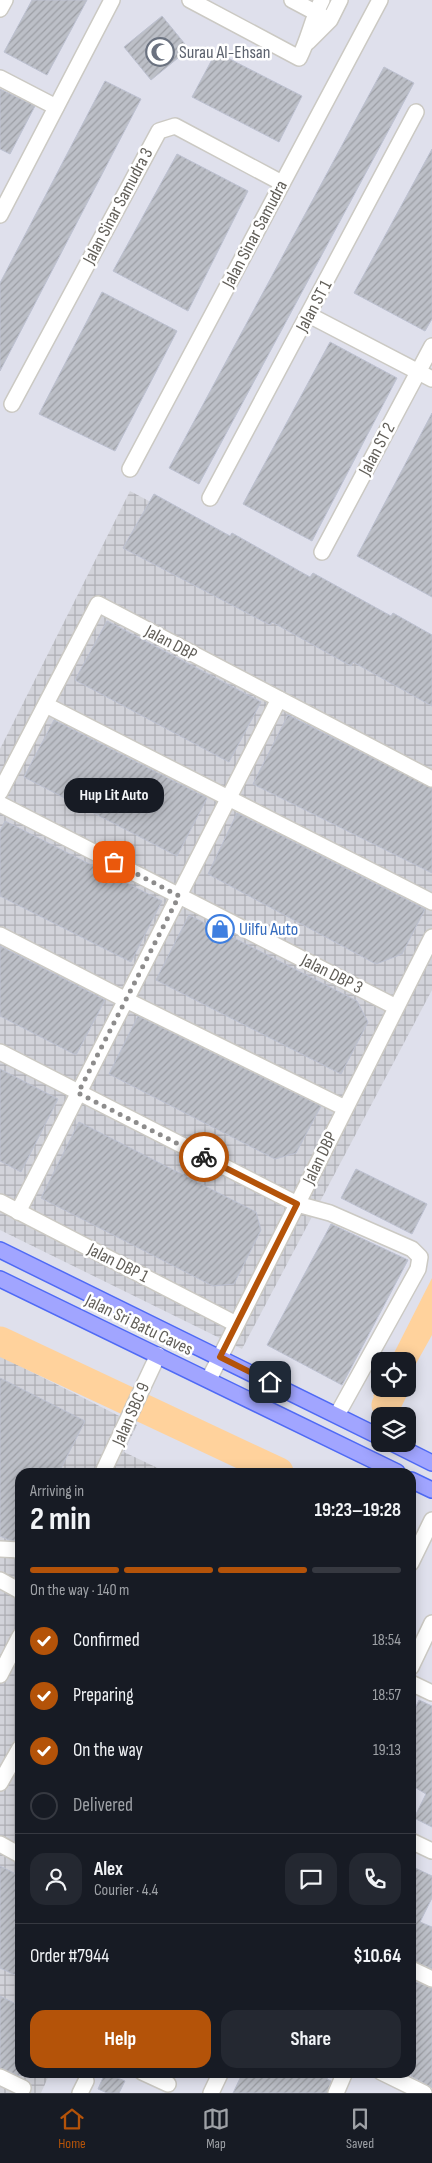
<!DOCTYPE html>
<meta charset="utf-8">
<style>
body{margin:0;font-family:"Sofia Sans Condensed",sans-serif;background:#242831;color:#f1f3f6;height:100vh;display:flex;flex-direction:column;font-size:19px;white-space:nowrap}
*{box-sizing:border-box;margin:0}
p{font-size:16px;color:#9ea1a6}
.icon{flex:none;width:28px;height:28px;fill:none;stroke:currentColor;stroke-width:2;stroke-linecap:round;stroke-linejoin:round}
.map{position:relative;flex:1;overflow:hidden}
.sheet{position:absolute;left:15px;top:1468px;width:401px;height:610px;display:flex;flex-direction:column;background:#171b24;border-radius:15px;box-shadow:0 2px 12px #0003}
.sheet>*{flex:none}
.controls{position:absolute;left:371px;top:1352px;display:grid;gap:10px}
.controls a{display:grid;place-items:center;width:45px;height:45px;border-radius:10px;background:#171b24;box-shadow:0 2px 12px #0003;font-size:25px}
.pin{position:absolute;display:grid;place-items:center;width:42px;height:42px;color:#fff;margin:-21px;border-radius:10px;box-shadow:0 2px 8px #0006}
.courier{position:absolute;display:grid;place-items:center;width:50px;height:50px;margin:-25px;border:4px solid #b45309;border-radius:50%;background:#fff;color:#222;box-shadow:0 1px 6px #0007}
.bubble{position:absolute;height:35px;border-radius:15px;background:#171b24;box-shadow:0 2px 12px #0003;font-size:16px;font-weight:700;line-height:35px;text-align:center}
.headline em{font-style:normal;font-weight:700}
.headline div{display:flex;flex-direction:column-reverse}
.headline{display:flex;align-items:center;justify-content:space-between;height:85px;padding:0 15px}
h1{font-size:32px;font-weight:700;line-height:38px}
.bar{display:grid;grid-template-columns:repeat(4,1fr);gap:8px 5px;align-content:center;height:60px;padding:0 15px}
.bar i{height:6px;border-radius:4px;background:#363941}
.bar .selected{background:#b45309}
.bar p{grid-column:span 4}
.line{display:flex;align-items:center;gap:12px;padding:0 15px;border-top:1px solid #363941}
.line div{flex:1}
.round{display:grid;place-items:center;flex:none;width:52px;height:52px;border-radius:15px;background:#242831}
ol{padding:0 15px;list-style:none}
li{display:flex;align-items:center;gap:15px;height:55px}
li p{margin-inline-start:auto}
li .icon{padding:5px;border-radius:50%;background:#b45309;color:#fff;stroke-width:4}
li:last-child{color:#9ea1a6}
li i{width:28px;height:28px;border:2px solid #363941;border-radius:50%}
.button{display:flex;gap:10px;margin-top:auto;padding:10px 15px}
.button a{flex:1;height:58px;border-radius:15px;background:#b45309;color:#fff;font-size:20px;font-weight:700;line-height:58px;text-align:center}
.button a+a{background:#242831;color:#f1f3f6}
.dock{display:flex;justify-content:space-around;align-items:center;height:70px;border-top:1px solid #363941;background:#171b24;font-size:14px;color:#9ea1a6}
.dock a{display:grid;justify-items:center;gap:2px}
.dock .selected{color:#b45309}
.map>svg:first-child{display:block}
.industrial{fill:url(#industrial-grid)}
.water{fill:#ffd29c}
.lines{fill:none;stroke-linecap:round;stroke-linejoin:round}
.river{stroke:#ffd29c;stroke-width:29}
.building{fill:url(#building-hatch);stroke:#bdc1d1}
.minor-casing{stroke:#cbc9c3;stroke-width:18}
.major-casing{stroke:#4f6af5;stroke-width:18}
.minor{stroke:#fff;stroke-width:15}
.major{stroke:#a1a5ff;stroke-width:15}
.done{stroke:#8d8c8c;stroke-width:5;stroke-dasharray:0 9}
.route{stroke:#b45309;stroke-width:6}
.labels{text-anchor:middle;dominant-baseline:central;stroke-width:5;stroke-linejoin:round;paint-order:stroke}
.worship-label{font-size:18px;fill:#5b616d;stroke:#fff;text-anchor:start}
.street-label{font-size:18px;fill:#615e58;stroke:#fff}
.shop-label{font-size:18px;fill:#366cbe;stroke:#fff;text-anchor:start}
</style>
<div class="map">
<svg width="432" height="2093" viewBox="0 0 432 2093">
<defs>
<pattern id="industrial-grid" width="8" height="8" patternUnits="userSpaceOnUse" patternTransform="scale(1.25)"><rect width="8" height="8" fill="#d2d3da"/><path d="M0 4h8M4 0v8" fill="none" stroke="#aeaeb4"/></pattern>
<pattern id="building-hatch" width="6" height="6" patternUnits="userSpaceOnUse" patternTransform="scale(1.25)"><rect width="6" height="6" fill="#bcbfc7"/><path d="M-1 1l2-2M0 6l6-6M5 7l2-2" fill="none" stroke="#9c9ea4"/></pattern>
</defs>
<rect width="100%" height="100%" fill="#dfe0ec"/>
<g class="industrial">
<path d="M130 491 432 651V990L242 1349 0 1230V749Z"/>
<path d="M0 1356 137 1425 124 1452 166 1472H20V2072L50 2073 41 2093H0Z"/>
</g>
<g class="water">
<path d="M432 1278V1335L408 1378V1361H390Z"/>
<path d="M380 1382V1389H401L393 1404 373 1396Z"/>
</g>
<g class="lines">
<g class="river">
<path d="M0 1341 279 1472"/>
<path d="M386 1405 394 1389"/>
</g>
</g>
<g class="building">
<path d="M32 0H87L47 75 4 52Z"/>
<path d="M162 16 189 49 151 80 124 47Z"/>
<path d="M216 52 302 96 279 142 192 97Z"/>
<path d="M384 67 414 83 199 484 169 468Z"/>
<path d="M105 81 141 99 0 371V283Z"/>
<path d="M0 89 35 106 10 154 0 149Z"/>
<path d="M432 149V319L425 331 354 293Z"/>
<path d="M177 154 248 191 188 311 113 271Z"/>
<path d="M102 292 177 331 115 451 39 414Z"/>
<path d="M330 342 397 378 312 541 243 504Z"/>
<path d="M432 413V597L357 556Z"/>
<path d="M154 494 230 536 232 533 310 577 313 573 391 616 393 613 432 635V706L353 662 351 666 272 622 270 625 123 548Z"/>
<path d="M107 621 261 702 229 762 75 680Z"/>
<path d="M288 715 432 788V873L253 784Z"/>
<path d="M54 720 207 798 177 856 24 777Z"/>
<path d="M237 813 425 909 402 954 376 964 208 874Z"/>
<path d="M5 821 162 901 131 962 0 896V831Z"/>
<path d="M189 915 357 1001 368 1022 341 1074 156 980Z"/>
<path d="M0 946 105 1000 76 1055 0 1016Z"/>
<path d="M138 1016 321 1106 296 1153 275 1159 109 1074Z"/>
<path d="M0 1069 58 1099 21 1172 0 1161Z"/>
<path d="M79 1122 256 1212 261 1230 234 1284 213 1286 41 1198Z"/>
<path d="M356 1169 427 1204 412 1234 341 1198Z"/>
<path d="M331 1224 408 1260 342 1385 267 1345Z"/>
<path d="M0 1378 85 1421 59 1472H20V1541L9 1540 0 1536Z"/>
<path d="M419 1700 432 1706V1827L414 1818 426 1794 411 1785V1717Z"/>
<path d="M0 1866 20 1876V1977L0 1968Z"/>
<path d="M411 1866 432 1876V1898L420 1922 432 1927V1969L411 1960Z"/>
<path d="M411 1980 432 1988V2088L411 2076Z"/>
<path d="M0 1996 20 2006V2076L0 2068Z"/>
<path d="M243 2072H330L327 2079 331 2081 327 2093H233Z"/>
<path d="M105 2073 125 2081 119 2093H107L98 2089Z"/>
</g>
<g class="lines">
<defs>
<g id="minor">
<path d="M190 0 299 58C309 39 312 19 322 0"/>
<path d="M292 0 324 17"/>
<path d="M0 9 5 0"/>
<path d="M308 42 330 20 340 0"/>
<path d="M0 78 56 107"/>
<path d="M0 215 112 0"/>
<path d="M309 315 432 379"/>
<path d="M12 404 159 131 175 126 282 183"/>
<path d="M130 469 380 0"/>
<path d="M210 498 416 112"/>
<path d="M322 552 432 346"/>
<path d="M46 705 432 902"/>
<path d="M0 792 98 604 432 779"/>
<path d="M0 804 396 1007"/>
<path d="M0 935 126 1000 345 1108"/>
<path d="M0 1052 297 1204 330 1213 412 1249 420 1257 418 1269 337 1415"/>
<path d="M0 1202 236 1324"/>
<path d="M18 1212 279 699"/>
<path d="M209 1379 432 937"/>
<path d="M103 1472 158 1355"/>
<path d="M0 1549 20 1550"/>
<path d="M411 1563 432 1520"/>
<path d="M0 1580 20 1591"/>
<path d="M411 1667 432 1623"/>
<path d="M0 1675 20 1636"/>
<path d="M411 1683 432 1693"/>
<path d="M0 1783 20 1748"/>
<path d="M411 1841 432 1851"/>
<path d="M0 1844 20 1855"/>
<path d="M411 1969 432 1979"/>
<path d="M142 2072 168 2084"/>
<path d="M381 2072 424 2093"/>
<path d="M0 2077 23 2088"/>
<path d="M80 2093 86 2081"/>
<path d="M211 2093 221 2072"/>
<path d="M336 2093 345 2072"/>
</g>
<g id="major">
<path d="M0 1250 380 1437"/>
<path d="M0 1279 397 1472"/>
<path d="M394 1444 432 1463"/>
<path d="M411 1480 432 1490"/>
</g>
</defs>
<use href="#minor" class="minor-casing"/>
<use href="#major" class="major-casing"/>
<use href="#minor" class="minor"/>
<use href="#major" class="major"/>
</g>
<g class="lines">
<path class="done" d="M114 862 179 896 78 1093 204 1157"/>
<path class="route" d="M204 1157 297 1204 220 1357 270 1382"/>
</g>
<defs>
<symbol id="mosque-ring" viewBox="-11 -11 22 22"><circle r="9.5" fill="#fff" stroke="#6b7280" stroke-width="1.5"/><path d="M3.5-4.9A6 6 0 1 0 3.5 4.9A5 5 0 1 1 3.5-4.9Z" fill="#6b7280"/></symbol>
<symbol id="shop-ring" viewBox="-11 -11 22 22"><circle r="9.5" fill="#fff" stroke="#3f7fe0" stroke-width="1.5"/><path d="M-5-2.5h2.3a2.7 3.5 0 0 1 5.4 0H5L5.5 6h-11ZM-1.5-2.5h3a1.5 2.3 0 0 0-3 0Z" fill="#3f7fe0"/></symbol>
</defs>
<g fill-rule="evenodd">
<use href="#mosque-ring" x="144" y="36" width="32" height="32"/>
<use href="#shop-ring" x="204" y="913" width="32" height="32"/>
</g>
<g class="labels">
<g class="worship-label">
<text x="179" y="52">Surau Al-Ehsan</text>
</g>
<g class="street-label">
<text transform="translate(118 206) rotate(-62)">Jalan Sinar Samudra 3</text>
<text transform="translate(255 234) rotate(-62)">Jalan Sinar Samudra</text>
<text transform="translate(314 306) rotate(-62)">Jalan ST 1</text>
<text transform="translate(377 449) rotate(-62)">Jalan ST 2</text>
<text transform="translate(171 643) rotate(28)">Jalan DBP</text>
<text transform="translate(332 974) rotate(27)">Jalan DBP 3</text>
<text transform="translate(320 1158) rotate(-64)">Jalan DBP</text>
<text transform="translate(118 1263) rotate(27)">Jalan DBP 1</text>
<text transform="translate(139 1325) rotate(26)">Jalan Sri Batu Caves</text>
<text transform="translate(131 1414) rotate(-66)">Jalan SBC 9</text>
</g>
<g class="shop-label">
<text x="239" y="929">Uilfu Auto</text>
</g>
</g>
</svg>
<div class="controls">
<a><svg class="icon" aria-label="locate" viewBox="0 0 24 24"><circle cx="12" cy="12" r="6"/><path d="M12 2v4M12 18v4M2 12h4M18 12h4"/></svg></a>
<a><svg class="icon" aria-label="layers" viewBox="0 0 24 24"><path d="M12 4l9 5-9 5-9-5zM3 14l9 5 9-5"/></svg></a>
</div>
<div class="pin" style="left:114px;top:862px;background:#ea580c"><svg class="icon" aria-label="bag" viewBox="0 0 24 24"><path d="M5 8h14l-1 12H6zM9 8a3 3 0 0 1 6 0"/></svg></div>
<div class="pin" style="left:270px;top:1382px;background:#1f2937"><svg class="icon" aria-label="home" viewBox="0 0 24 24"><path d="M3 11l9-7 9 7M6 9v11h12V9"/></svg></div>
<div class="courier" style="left:204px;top:1157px"><svg class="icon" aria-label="bike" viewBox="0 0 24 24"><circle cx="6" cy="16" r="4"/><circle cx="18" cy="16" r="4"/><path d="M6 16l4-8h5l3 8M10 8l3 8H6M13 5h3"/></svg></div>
<div class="bubble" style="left:64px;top:778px;width:100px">Hup Lit Auto</div>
<section class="sheet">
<div class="headline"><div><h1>2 min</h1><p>Arriving in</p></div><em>19:23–19:28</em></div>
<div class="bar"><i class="selected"></i><i class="selected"></i><i class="selected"></i><i></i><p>On the way · 140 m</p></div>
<ol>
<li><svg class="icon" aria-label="check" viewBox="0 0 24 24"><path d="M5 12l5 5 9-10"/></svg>Confirmed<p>18:54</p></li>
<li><svg class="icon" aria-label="check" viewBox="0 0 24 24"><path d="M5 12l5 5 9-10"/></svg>Preparing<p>18:57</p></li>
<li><svg class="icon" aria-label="check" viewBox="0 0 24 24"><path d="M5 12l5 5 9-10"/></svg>On the way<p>19:13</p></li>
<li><i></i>Delivered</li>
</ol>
<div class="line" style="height:90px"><a class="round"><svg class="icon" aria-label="person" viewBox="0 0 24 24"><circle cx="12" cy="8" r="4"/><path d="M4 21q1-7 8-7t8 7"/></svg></a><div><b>Alex</b><p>Courier · 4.4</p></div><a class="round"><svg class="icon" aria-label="chat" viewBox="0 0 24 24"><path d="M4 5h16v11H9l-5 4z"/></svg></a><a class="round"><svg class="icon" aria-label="phone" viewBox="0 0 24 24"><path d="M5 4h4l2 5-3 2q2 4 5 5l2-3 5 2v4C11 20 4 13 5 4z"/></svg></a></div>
<div class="line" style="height:65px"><div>Order #7944</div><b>$10.64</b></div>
<div class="button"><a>Help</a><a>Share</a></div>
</section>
</div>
<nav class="dock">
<a class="selected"><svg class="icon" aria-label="home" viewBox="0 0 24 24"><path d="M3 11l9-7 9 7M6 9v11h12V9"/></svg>Home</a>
<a><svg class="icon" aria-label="map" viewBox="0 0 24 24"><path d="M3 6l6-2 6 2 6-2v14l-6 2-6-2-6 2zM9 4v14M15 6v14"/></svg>Map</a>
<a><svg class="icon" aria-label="saved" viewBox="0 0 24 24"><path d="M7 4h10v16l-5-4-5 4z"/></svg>Saved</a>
</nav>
